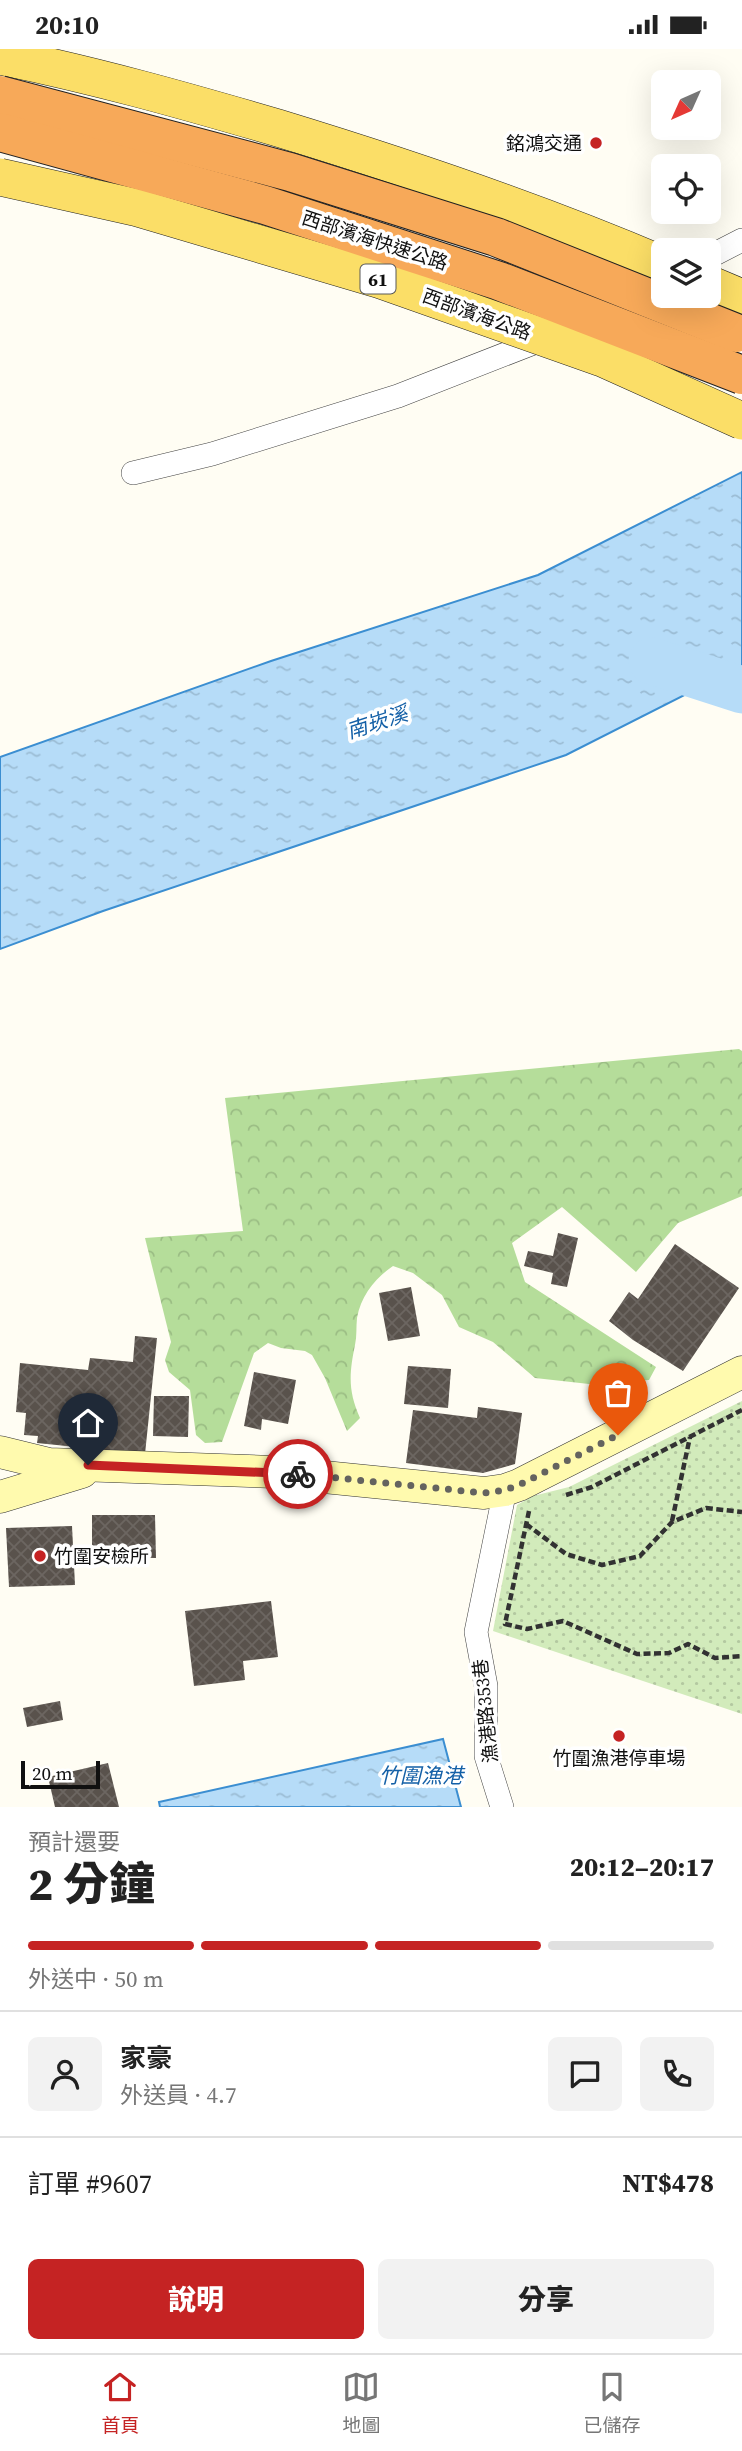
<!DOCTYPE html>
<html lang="zh-TW">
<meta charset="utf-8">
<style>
body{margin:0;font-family:"Source Serif 4","Noto Sans TC",serif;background:#f2f2f2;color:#222;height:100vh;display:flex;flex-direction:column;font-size:26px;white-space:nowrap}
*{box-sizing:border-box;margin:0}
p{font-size:23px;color:#767676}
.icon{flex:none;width:38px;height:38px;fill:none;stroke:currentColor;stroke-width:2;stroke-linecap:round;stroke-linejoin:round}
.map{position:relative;height:1758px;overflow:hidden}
.sheet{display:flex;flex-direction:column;background:#fff;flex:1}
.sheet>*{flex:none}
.needle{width:46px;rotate:225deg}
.fabs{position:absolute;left:651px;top:21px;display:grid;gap:14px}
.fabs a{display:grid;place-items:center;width:70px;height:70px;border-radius:10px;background:#fff;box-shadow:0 7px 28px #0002;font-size:35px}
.scale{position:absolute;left:21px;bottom:18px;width:79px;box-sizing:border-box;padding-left:7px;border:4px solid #101010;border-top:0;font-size:19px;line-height:24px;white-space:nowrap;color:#101010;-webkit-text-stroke:5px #fff;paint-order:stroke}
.pin{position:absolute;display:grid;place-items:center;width:60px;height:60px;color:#fff;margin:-72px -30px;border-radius:50% 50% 50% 0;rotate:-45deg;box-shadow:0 0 7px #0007}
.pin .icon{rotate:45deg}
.courier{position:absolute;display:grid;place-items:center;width:70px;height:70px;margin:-35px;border:5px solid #c52323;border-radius:50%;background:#fff;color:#222;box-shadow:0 2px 9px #0007}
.head em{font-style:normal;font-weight:800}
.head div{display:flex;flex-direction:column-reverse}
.head{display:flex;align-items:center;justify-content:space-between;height:119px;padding:0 28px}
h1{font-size:46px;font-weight:800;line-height:52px}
.bar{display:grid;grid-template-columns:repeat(4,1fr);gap:10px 7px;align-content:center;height:84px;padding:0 28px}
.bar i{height:9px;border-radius:5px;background:#e0e0e0}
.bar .current{background:#c52323}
.bar p{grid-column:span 4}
.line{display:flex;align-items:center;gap:18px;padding:0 28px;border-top:2px solid #e0e0e0}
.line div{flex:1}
.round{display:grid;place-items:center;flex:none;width:74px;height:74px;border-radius:10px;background:#f2f2f2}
.cta{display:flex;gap:14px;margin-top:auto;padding:14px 28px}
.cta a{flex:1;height:80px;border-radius:10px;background:#c52323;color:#fff;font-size:28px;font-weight:800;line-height:80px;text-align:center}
.cta a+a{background:#f2f2f2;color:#222}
.status{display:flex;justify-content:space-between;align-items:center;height:49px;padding:0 35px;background:#fff;direction:ltr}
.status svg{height:19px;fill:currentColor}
.tabs{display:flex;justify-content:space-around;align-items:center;height:98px;border-top:2px solid #e0e0e0;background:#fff;font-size:19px;color:#767676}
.tabs a{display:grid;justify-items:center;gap:4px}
.tabs .current{color:#c52323}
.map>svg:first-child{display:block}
.forest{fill:url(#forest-crowns)}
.park{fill:url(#park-dots)}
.water{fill:url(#water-ripples);stroke:#3b8ed1;stroke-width:2}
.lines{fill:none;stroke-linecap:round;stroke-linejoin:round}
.river{stroke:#b6dcf8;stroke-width:47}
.building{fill:url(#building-cross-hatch)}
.street-casing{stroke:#434343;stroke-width:24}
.secondary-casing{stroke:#323232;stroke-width:33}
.primary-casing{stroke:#212121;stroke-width:38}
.path{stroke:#323232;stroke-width:4.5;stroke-dasharray:7 3.5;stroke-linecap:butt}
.street{stroke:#fff;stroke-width:23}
.secondary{stroke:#fffaae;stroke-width:32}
.primary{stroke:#fbde67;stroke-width:37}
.primary-bridge-casing{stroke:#212121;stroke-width:38;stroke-linecap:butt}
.highway-bridge-casing{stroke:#212121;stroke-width:40;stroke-linecap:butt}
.primary-bridge{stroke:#fbde67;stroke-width:37}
.highway-bridge{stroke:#f7a959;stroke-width:38}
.done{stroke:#64635f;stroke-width:7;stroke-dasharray:0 12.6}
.route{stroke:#c52323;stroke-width:9}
.poi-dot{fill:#c52323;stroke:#fff;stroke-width:2.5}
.labels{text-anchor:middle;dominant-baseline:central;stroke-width:7;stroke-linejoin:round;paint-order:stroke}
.shield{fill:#fff;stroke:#585858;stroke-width:2}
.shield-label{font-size:18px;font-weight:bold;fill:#101010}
.poi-label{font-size:19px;fill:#101010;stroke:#fff;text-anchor:end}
.street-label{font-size:19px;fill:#101010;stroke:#fff}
.water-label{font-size:21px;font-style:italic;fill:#1460a7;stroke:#fff}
</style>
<div class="status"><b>20:10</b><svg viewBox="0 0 49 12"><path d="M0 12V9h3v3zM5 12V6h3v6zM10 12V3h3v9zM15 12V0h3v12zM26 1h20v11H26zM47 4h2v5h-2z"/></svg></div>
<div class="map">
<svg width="742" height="1758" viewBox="0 0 742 1758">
<defs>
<pattern id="forest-crowns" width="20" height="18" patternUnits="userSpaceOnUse" patternTransform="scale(1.75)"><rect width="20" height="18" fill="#b5dd9a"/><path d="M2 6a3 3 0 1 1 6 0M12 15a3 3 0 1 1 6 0" fill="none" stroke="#9bbd84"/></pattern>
<pattern id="park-dots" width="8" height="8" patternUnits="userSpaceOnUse" patternTransform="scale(1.75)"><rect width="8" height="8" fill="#d2ebbb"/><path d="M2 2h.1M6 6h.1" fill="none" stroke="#b3c8a0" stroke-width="1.8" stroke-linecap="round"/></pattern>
<pattern id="water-ripples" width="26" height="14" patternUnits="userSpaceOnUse" patternTransform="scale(1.75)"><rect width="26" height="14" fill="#b6dcf8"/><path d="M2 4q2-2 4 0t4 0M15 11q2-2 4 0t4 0" fill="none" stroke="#9bbcd4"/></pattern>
<pattern id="building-cross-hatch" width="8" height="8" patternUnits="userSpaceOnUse" patternTransform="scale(1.75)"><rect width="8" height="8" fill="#59524c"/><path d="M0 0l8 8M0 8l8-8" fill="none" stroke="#6c6661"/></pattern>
</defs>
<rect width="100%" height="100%" fill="#fffdf3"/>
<path class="forest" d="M739 1000 742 1002V1147L678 1174 636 1223 562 1158 512 1194 525 1233 656 1318 649 1331 589 1335 535 1329 493 1293 459 1278 442 1246 413 1224 393 1217C375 1229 361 1247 357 1269 356 1278 357 1287 355 1296 349 1325 348 1342 360 1369L347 1382 325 1329 312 1306 305 1302 281 1299 268 1294 254 1304 222 1393 205 1394 196 1386 190 1341 169 1323 165 1311 171 1293 145 1189 243 1182 225 1049Z"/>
<path class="park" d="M742 1352V1665L493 1582 517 1456 533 1447 569 1438Z"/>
<g class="water">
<path d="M742 423V617L566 706 103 862 0 900V708L271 612 538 526Z"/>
<path d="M443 1690 461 1758H160L159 1753Z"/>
</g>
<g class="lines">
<path class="river" d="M652 612 742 641"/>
</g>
<g class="building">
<path d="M558 1184 578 1189 567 1238 551 1235 553 1224 524 1217 528 1202 553 1207Z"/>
<path d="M675 1195 739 1239 683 1322 633 1291 609 1272 629 1243 638 1250Z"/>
<path d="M411 1238 420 1287 388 1292 379 1244Z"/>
<path d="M135 1287 157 1289 145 1405 37 1394 38 1387 24 1386 26 1364 16 1363 20 1314 88 1321 90 1309 133 1313Z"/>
<path d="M408 1317 451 1320 448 1359 404 1355Z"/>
<path d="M254 1323 296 1331 288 1375 262 1370 261 1381 244 1377Z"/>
<path d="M154 1347H189L188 1388 153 1387Z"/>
<path d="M478 1358 522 1364 515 1415 483 1424 406 1414 413 1361 477 1369Z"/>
<path d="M92 1466H155L156 1509 92 1508Z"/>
<path d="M72 1477 75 1536 9 1538 6 1479Z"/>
<path d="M271 1552 278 1608 243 1612 245 1631 194 1637 185 1562Z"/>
<path d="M60 1652 63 1671 27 1678 23 1659Z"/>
<path d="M108 1714 119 1758H55L48 1728Z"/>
</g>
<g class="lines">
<defs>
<g id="street">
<path d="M709 208 742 191"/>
<path d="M133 424 212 405 398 347 549 288"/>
<path d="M502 1758 486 1707V1637L476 1583 505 1441"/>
</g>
<g id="secondary">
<path d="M0 1403 49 1415 274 1423 484 1444 505 1441 519 1436 742 1323"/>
<path d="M0 1448 82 1423"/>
</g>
<g id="primary">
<path d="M0 7C94 26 186 52 278 79 409 119 537 162 663 216"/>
<path d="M709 235 742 249"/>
</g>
</defs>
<use href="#street" class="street-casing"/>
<use href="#secondary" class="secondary-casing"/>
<use href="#primary" class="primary-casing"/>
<g class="path">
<path d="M566 1446 592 1438 742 1361"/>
<path d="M529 1462 505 1575 527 1580 563 1572 637 1605 669 1604 688 1595 715 1609 742 1607"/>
<path d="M672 1472 690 1388"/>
<path d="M526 1475 566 1505 602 1516 640 1507 672 1473 706 1459 742 1463"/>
</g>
<use href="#street" class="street"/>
<use href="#secondary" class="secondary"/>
<use href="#primary" class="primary"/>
<defs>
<path id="primary-bridge" d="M0 128 138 159 381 231 602 309 742 372"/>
<g id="highway-bridge">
<path d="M0 46 290 123 496 188 736 284"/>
<path d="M0 83 265 156 499 232 742 326"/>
</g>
</defs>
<use href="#primary-bridge" class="primary-bridge-casing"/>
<use href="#highway-bridge" class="highway-bridge-casing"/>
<use href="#primary-bridge" class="primary-bridge"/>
<use href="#highway-bridge" class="highway-bridge"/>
</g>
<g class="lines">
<path class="done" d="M298 1425 484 1444 505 1441 519 1436 618 1386"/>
<path class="route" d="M88 1416 298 1425"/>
</g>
<g class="poi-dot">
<circle cx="596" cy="94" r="7"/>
<circle cx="40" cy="1507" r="7"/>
<circle cx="619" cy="1687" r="7"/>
</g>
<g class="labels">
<rect class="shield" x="360.5" y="215.5" width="35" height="29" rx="5"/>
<g class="shield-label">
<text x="378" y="230">61</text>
</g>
<g class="poi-label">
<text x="582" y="94">銘鴻交通</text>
<text x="54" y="1507" text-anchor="start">竹圍安檢所</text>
<text x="619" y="1709" text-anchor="middle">竹圍漁港停車場</text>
</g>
<g class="street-label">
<text transform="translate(375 191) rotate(18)">西部濱海快速公路</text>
<text transform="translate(477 265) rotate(20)">西部濱海公路</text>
<text transform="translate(485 1662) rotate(-96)">漁港路353巷</text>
</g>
<g class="water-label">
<text transform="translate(377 673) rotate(-18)">南崁溪</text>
<text x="421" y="1726">竹圍漁港</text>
</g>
</g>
</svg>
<div class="fabs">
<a><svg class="needle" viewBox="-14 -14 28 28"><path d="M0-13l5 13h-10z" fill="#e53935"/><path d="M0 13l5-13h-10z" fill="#767676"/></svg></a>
<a><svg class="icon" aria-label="locate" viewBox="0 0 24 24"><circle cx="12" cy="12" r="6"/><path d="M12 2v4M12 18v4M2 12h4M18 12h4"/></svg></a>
<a><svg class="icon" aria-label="layers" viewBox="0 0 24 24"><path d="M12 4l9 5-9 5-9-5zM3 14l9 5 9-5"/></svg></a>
</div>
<div class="scale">20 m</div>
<div class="pin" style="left:618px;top:1386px;background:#ea580c"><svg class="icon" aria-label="bag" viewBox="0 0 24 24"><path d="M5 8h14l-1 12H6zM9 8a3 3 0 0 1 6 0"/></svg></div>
<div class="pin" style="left:88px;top:1416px;background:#1f2937"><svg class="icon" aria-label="home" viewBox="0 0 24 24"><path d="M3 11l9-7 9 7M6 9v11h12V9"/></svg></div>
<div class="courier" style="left:298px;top:1425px"><svg class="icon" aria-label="bike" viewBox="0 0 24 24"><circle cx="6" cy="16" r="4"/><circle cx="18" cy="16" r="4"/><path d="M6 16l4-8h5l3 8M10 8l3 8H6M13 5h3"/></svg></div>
</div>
<section class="sheet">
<div class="head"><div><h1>2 分鐘</h1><p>預計還要</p></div><em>20:12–20:17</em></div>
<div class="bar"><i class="current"></i><i class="current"></i><i class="current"></i><i></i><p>外送中 · 50 m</p></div>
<div class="line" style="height:126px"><a class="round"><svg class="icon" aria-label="person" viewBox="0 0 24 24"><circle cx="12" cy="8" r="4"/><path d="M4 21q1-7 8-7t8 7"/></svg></a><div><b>家豪</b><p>外送員 · 4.7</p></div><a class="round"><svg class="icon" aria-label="chat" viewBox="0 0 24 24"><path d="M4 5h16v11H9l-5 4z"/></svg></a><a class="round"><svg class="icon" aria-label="phone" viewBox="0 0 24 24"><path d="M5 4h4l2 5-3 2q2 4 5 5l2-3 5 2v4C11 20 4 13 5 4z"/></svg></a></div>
<div class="line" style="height:91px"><div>訂單 #9607</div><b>NT$478</b></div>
<div class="cta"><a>說明</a><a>分享</a></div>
</section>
<nav class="tabs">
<a class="current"><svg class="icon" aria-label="home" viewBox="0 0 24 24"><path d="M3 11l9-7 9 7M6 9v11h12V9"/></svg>首頁</a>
<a><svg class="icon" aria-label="map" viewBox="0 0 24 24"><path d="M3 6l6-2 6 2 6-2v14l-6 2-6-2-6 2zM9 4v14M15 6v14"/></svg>地圖</a>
<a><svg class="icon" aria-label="saved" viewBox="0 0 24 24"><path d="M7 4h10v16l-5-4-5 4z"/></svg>已儲存</a>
</nav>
